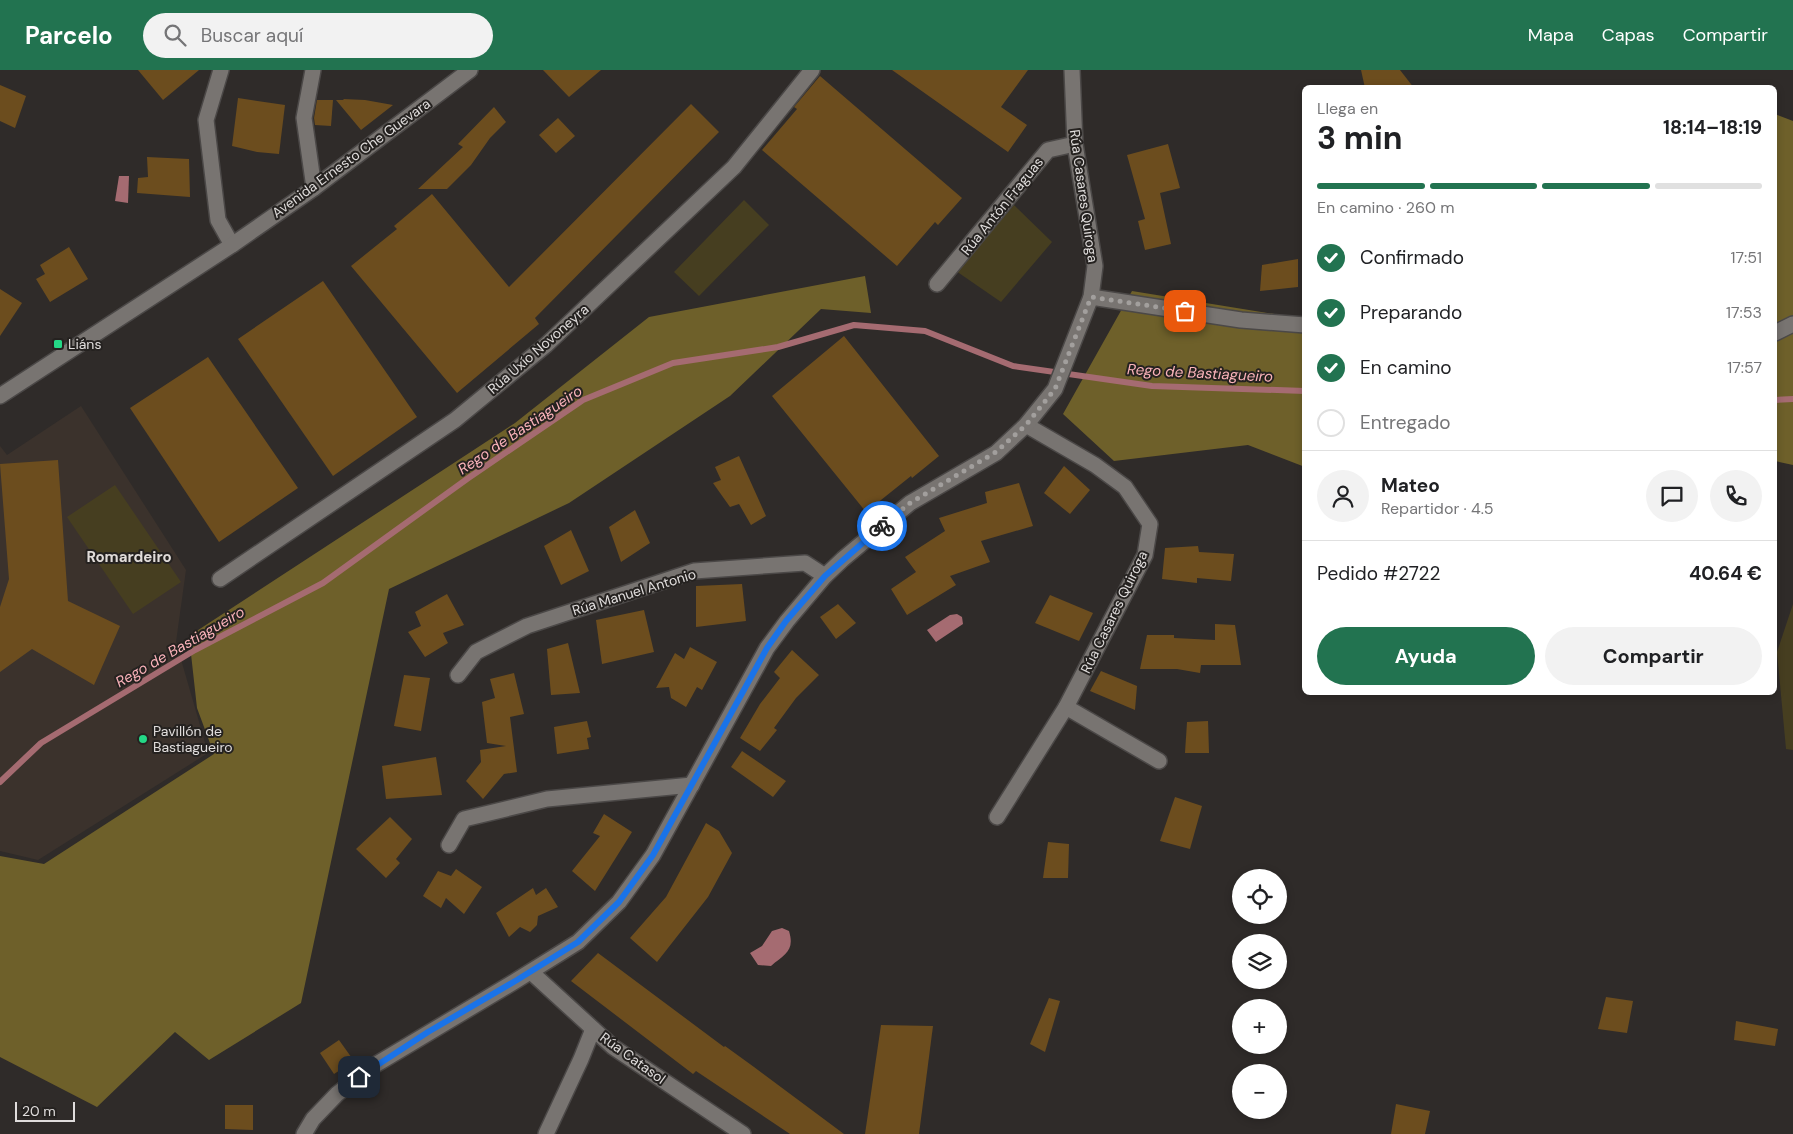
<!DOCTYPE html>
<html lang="es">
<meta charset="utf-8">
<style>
body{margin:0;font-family:"DM Sans",sans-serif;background:#f2f2f2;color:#202124;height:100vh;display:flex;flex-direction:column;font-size:19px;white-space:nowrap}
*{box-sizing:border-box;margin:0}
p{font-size:16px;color:#757577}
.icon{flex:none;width:28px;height:28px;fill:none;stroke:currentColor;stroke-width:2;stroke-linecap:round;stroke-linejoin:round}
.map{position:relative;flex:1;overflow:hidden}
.drawer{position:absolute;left:1302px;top:15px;width:475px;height:610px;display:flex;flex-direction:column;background:#fff;border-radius:8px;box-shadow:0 2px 8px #0003}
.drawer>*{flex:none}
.buttons{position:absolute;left:1232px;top:799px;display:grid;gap:10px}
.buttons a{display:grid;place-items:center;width:55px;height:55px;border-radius:50%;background:#fff;box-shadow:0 2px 8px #0003;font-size:25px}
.scale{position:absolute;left:15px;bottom:12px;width:60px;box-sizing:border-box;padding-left:5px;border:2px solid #e0dddc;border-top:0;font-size:14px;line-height:18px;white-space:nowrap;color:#e0dddc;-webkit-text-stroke:4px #252220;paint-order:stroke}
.pin{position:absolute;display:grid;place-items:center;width:42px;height:42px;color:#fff;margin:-21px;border-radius:10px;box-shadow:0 2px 8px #0006}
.courier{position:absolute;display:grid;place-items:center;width:50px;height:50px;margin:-25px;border:4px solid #1a73e8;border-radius:50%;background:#fff;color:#222;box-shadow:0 1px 6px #0007}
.overview em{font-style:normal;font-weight:700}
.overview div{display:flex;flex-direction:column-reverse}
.overview{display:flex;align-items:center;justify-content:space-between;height:85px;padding:0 15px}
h1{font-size:32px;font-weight:700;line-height:38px}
.bar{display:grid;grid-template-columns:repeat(4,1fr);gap:8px 5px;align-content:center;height:60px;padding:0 15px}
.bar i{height:6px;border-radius:4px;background:#e0e0e0}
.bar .current{background:#227350}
.bar p{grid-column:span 4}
.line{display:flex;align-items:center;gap:12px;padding:0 15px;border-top:1px solid #e0e0e0}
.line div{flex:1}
.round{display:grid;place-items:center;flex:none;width:52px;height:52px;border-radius:26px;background:#f2f2f2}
ol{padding:0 15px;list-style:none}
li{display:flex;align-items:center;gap:15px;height:55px}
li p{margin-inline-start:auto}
li .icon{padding:5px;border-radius:50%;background:#227350;color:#fff;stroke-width:4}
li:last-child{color:#757577}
li i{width:28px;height:28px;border:2px solid #e0e0e0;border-radius:50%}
.button{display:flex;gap:10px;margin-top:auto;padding:10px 15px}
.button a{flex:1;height:58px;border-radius:30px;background:#227350;color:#fff;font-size:20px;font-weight:700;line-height:58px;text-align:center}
.button a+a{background:#f2f2f2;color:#202124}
header{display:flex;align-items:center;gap:30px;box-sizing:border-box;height:70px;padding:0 25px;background:#227350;color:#fff}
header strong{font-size:24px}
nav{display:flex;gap:28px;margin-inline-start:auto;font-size:18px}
.search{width:350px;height:45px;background:#f2f2f2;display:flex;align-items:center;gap:12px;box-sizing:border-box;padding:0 18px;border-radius:28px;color:#757577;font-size:19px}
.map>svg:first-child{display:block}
.built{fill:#3b322c}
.green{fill:#463e20}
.forest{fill:#6e602a}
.water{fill:#a56b71}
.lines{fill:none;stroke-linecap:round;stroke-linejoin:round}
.stream{stroke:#a56b71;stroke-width:6}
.building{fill:#6c4d1e}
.street-casing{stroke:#4b4847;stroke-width:18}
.secondary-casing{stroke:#4b4847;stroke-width:18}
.street{stroke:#787471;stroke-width:15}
.secondary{stroke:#787471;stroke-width:15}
.done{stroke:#a29f9d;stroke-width:5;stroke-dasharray:0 9}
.route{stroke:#1a73e8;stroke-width:6}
.poi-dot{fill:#24d886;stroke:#252220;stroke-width:2}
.labels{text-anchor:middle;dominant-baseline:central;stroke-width:4;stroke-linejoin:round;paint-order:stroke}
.street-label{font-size:14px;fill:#e0dddc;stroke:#252220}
.poi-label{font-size:14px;fill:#e0dddc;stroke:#252220;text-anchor:start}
.water-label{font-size:15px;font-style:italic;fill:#fbb3ba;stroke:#252220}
.neighbourhood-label{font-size:15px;font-weight:bold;fill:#e1dcd9;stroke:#252220}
</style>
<header>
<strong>Parcelo</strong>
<div class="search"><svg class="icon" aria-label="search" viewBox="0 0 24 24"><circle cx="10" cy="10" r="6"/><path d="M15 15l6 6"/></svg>Buscar aquí</div>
<nav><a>Mapa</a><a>Capas</a><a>Compartir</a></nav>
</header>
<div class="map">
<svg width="1793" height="1064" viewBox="0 0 1793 1064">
<rect width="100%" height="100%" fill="#2f2b29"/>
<path class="built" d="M81 336 186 500 176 572 208 683 38 790 0 781V376L7 385Z"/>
<g class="green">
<path d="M744 130 769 155 699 226 674 202Z"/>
<path d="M1014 135 1052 172 1001 232 956 201Z"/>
<path d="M115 415 181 512 133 544 67 447Z"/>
<path d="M1793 534V680L1786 679 1777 582Z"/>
</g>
<g class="forest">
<path d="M1775 44 1793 51V395L1775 391Z"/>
<path d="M865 206 871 243 821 239 730 326 569 433 389 519 301 933 209 990 175 962 97 1037 0 987V786L44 794 214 684 197 638 189 566 515 353 649 247Z"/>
<path d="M1132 221 1305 249V397L1248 375 1114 391 1063 344Z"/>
</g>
<g class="water">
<path d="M119 106H129L128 133 115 131Z"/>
<path d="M957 544 962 547 963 554 936 572 927 560 950 545Z"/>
<path d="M782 858 789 861C795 881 785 884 771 896L758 895 750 883 762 876 772 861Z"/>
</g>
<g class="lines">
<g class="stream">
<path d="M1775 330 1793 329"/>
<path d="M0 712 41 673 195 580 323 513 467 409 583 330 673 293 778 277 854 255 925 261 1013 296 1152 316 1305 321"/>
</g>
</g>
<g class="building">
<path d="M138 0H199L163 30Z"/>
<path d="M543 0H601L569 27Z"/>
<path d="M892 0H1028L1001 37 1027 55 1008 82Z"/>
<path d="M1361 0H1400L1414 18H1365Z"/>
<path d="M820 6 962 128 938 155 935 152 897 196 762 80 797 39 794 37Z"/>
<path d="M0 15 26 26 15 58 0 51Z"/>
<path d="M238 28 285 35 279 84 257 82 232 76Z"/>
<path d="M343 29 365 30 393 35 361 60 336 30H344Z"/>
<path d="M317 30H333L331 56 315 55 314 48Z"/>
<path d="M691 34 719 62 535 248 539 254 457 323 351 196 397 159 394 156 432 124 509 217Z"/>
<path d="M494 37 506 52 490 68 471 95 447 119H418L463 77 458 74Z"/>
<path d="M558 48 575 66 556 83 539 65Z"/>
<path d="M1168 74 1180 118 1160 123 1171 174 1145 180 1138 151 1145 149 1127 85Z"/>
<path d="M147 87 189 89 190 127 137 123 138 108 148 107Z"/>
<path d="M69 177 88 209 50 232 36 209 45 204 40 195Z"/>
<path d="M1298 189V217L1260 221 1262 195Z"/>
<path d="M323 211 417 347 333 406 238 269Z"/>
<path d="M0 219 22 233 0 266Z"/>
<path d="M844 266 939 386 912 408 911 406 866 442 772 326Z"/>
<path d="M208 287 298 418 219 472 130 338Z"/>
<path d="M739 386 766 446 751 455 739 434 730 437 713 413 721 410 715 397Z"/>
<path d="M58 390 68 531 120 556 94 615 32 579 0 602V537L9 509 0 394Z"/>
<path d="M1064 396 1090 420 1070 444 1044 423Z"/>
<path d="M1019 413 1033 456 981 471 990 492 950 506 956 515 907 545 891 519 916 502 905 487 945 461 939 448 987 433 985 422Z"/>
<path d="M635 440 650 473 621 492 609 457Z"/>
<path d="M571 460 589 501 561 515 544 476Z"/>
<path d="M1198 476 1199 482 1234 484 1231 511 1197 508V513L1162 509 1165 478Z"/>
<path d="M742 514 746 551 696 557V516Z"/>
<path d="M447 524 464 555 443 563 448 573 425 587 408 562 421 556 415 542Z"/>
<path d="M1050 525 1093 543 1079 571 1035 553Z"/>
<path d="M838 534 856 553 836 569 820 547Z"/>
<path d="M644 540 654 582 602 594 596 550Z"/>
<path d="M1215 554 1235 555 1241 595H1201L1200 603 1177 599H1140L1147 565H1174V568L1215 570Z"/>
<path d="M568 573 580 623 551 625 547 579Z"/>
<path d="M690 577 717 592 702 620 697 617 686 637 671 628 669 617 656 618 675 583 684 589Z"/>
<path d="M792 580 819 605 796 628 774 658 777 660 760 681 740 668 760 634 780 608 774 602Z"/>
<path d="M1101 601 1137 616 1135 640 1090 621Z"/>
<path d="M514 603 524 644 510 647 517 702 504 704 483 729 466 711 481 692 480 680 506 676 487 673 482 632 495 628 490 609Z"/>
<path d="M404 605 430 608 421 661 394 656Z"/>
<path d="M587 651 591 667 587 668 589 679 557 684 554 657Z"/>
<path d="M1208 651 1209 683H1185L1187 652Z"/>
<path d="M742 681 786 711 773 727 731 697Z"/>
<path d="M436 687 442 725 386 729 382 696Z"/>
<path d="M1175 727 1202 736 1190 779 1160 771Z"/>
<path d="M604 744 632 762 595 821 572 801 600 766 593 763Z"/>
<path d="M390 747 412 769 396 789 400 793 386 808 356 779Z"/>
<path d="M706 753 719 761 732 783 708 827 657 892 630 868 666 827Z"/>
<path d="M1048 772 1069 774 1068 808H1043Z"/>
<path d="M456 799 482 817 464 844 446 828 441 838 423 826 438 801 451 806Z"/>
<path d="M533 818 536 825 546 818 558 837 538 846 537 855 530 862 520 857 509 867 496 843Z"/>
<path d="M598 883 724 977 725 976 754 997 844 1064H790L696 1001 693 1004 571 911Z"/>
<path d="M1606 927 1633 931 1627 963 1598 959Z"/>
<path d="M1049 928 1060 931 1045 982 1030 974Z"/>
<path d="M1736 951 1778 959 1775 976 1734 970Z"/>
<path d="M881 955 933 956 919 1064H865Z"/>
<path d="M339 970 354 991 334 1004 320 983Z"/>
<path d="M1396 1034 1430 1041 1425 1064H1391Z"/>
<path d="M225 1035H253V1060L225 1059Z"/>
</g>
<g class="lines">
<defs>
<g id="street">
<path d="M221 0 206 50 218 150 232 175"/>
<path d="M313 0 304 48 314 118"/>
<path d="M937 214 1048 80 1075 74"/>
<path d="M1091 227 1241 250 1305 255"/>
<path d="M1775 263 1793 254"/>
<path d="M220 509 455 350 546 275 734 97 812 0"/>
<path d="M458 605 476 582 527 556 694 501 805 493 825 506"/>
<path d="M1066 637 1159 691"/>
<path d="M997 747 1066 637 1145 485 1150 454 1125 417 1095 395 1026 355"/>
<path d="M449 775 464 749 547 729 692 715"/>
<path d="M531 902 613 977 743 1064"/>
<path d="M546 1064 581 989 593 959"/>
</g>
<g id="secondary">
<path d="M0 326 232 175 314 118 470 0"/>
<path d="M304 1064 313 1049 337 1024 370 998 517 910 578 872 619 832 653 785 767 578 787 551 825 506 843 489 910 433 996 383 1026 355 1055 319 1091 227 1095 196 1075 74 1072 0"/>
</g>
</defs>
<use href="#street" class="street-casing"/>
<use href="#secondary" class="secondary-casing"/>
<use href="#street" class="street"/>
<use href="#secondary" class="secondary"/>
</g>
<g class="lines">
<path class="done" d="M882 456 910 433 996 382 1026 355 1055 319 1091 227 1185 241"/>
<path class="route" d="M359 1007 428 962 517 910 578 872 619 832 653 785 767 578 786 551 825 506 882 456"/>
</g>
<g class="poi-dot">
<rect x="53" y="269" width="10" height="10" rx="2.5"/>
<circle cx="143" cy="669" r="5"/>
</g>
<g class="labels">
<g class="street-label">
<text transform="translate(351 88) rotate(-36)">Avenida Ernesto Che Guevara</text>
<text transform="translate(1084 126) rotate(82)">Rúa Casares Quiroga</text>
<text transform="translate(1002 136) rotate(-51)">Rúa Antón Fraguas</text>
<text transform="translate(538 279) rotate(-41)">Rúa Uxío Novoneyra</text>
<text transform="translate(634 522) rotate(-17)">Rúa Manuel Antonio</text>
<text transform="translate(1114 542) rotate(-64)">Rúa Casares Quiroga</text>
<text transform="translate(633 988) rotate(36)">Rúa Catasol</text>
</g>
<g class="poi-label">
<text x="68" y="274">Liáns</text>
<text x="153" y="661">Pavillón de<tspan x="153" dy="16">Bastiagueiro</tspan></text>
</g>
<g class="water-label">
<text transform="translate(1200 303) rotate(3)">Rego de Bastiagueiro</text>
<text transform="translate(520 360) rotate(-34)">Rego de Bastiagueiro</text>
<text transform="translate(180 577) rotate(-30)">Rego de Bastiagueiro</text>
</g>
<g class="neighbourhood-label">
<text x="129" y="487">Romardeiro</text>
</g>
</g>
</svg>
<div class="buttons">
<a><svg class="icon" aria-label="locate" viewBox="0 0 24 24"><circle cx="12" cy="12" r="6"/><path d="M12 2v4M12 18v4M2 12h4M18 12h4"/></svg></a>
<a><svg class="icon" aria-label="layers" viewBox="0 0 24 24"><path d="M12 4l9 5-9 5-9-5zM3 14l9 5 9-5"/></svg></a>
<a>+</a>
<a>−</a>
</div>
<div class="scale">20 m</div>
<div class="pin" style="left:1185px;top:241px;background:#ea580c"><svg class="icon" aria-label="bag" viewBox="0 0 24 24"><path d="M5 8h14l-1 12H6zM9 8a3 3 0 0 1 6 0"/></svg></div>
<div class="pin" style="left:359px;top:1007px;background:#1f2937"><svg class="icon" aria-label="home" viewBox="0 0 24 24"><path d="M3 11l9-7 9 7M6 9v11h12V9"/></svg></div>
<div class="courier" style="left:882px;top:456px"><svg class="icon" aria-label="bike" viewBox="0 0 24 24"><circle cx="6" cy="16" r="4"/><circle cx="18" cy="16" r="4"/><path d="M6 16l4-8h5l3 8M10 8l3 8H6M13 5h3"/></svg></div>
<section class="drawer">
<div class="overview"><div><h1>3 min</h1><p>Llega en</p></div><em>18:14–18:19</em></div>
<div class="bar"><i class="current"></i><i class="current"></i><i class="current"></i><i></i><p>En camino · 260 m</p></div>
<ol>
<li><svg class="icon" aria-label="check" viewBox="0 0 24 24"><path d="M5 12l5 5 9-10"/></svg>Confirmado<p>17:51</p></li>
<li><svg class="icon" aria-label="check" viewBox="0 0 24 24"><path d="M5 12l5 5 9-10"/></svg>Preparando<p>17:53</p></li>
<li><svg class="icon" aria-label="check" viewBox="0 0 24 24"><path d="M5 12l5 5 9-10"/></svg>En camino<p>17:57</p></li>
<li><i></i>Entregado</li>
</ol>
<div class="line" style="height:90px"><a class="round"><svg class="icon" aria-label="person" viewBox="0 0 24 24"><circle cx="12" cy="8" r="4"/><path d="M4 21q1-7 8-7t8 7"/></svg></a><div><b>Mateo</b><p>Repartidor · 4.5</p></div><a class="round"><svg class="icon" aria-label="chat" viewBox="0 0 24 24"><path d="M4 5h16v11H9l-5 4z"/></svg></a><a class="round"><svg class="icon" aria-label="phone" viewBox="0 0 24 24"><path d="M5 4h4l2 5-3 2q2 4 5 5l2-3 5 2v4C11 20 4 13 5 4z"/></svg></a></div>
<div class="line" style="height:65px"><div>Pedido #2722</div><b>40.64 €</b></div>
<div class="button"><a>Ayuda</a><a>Compartir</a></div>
</section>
</div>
